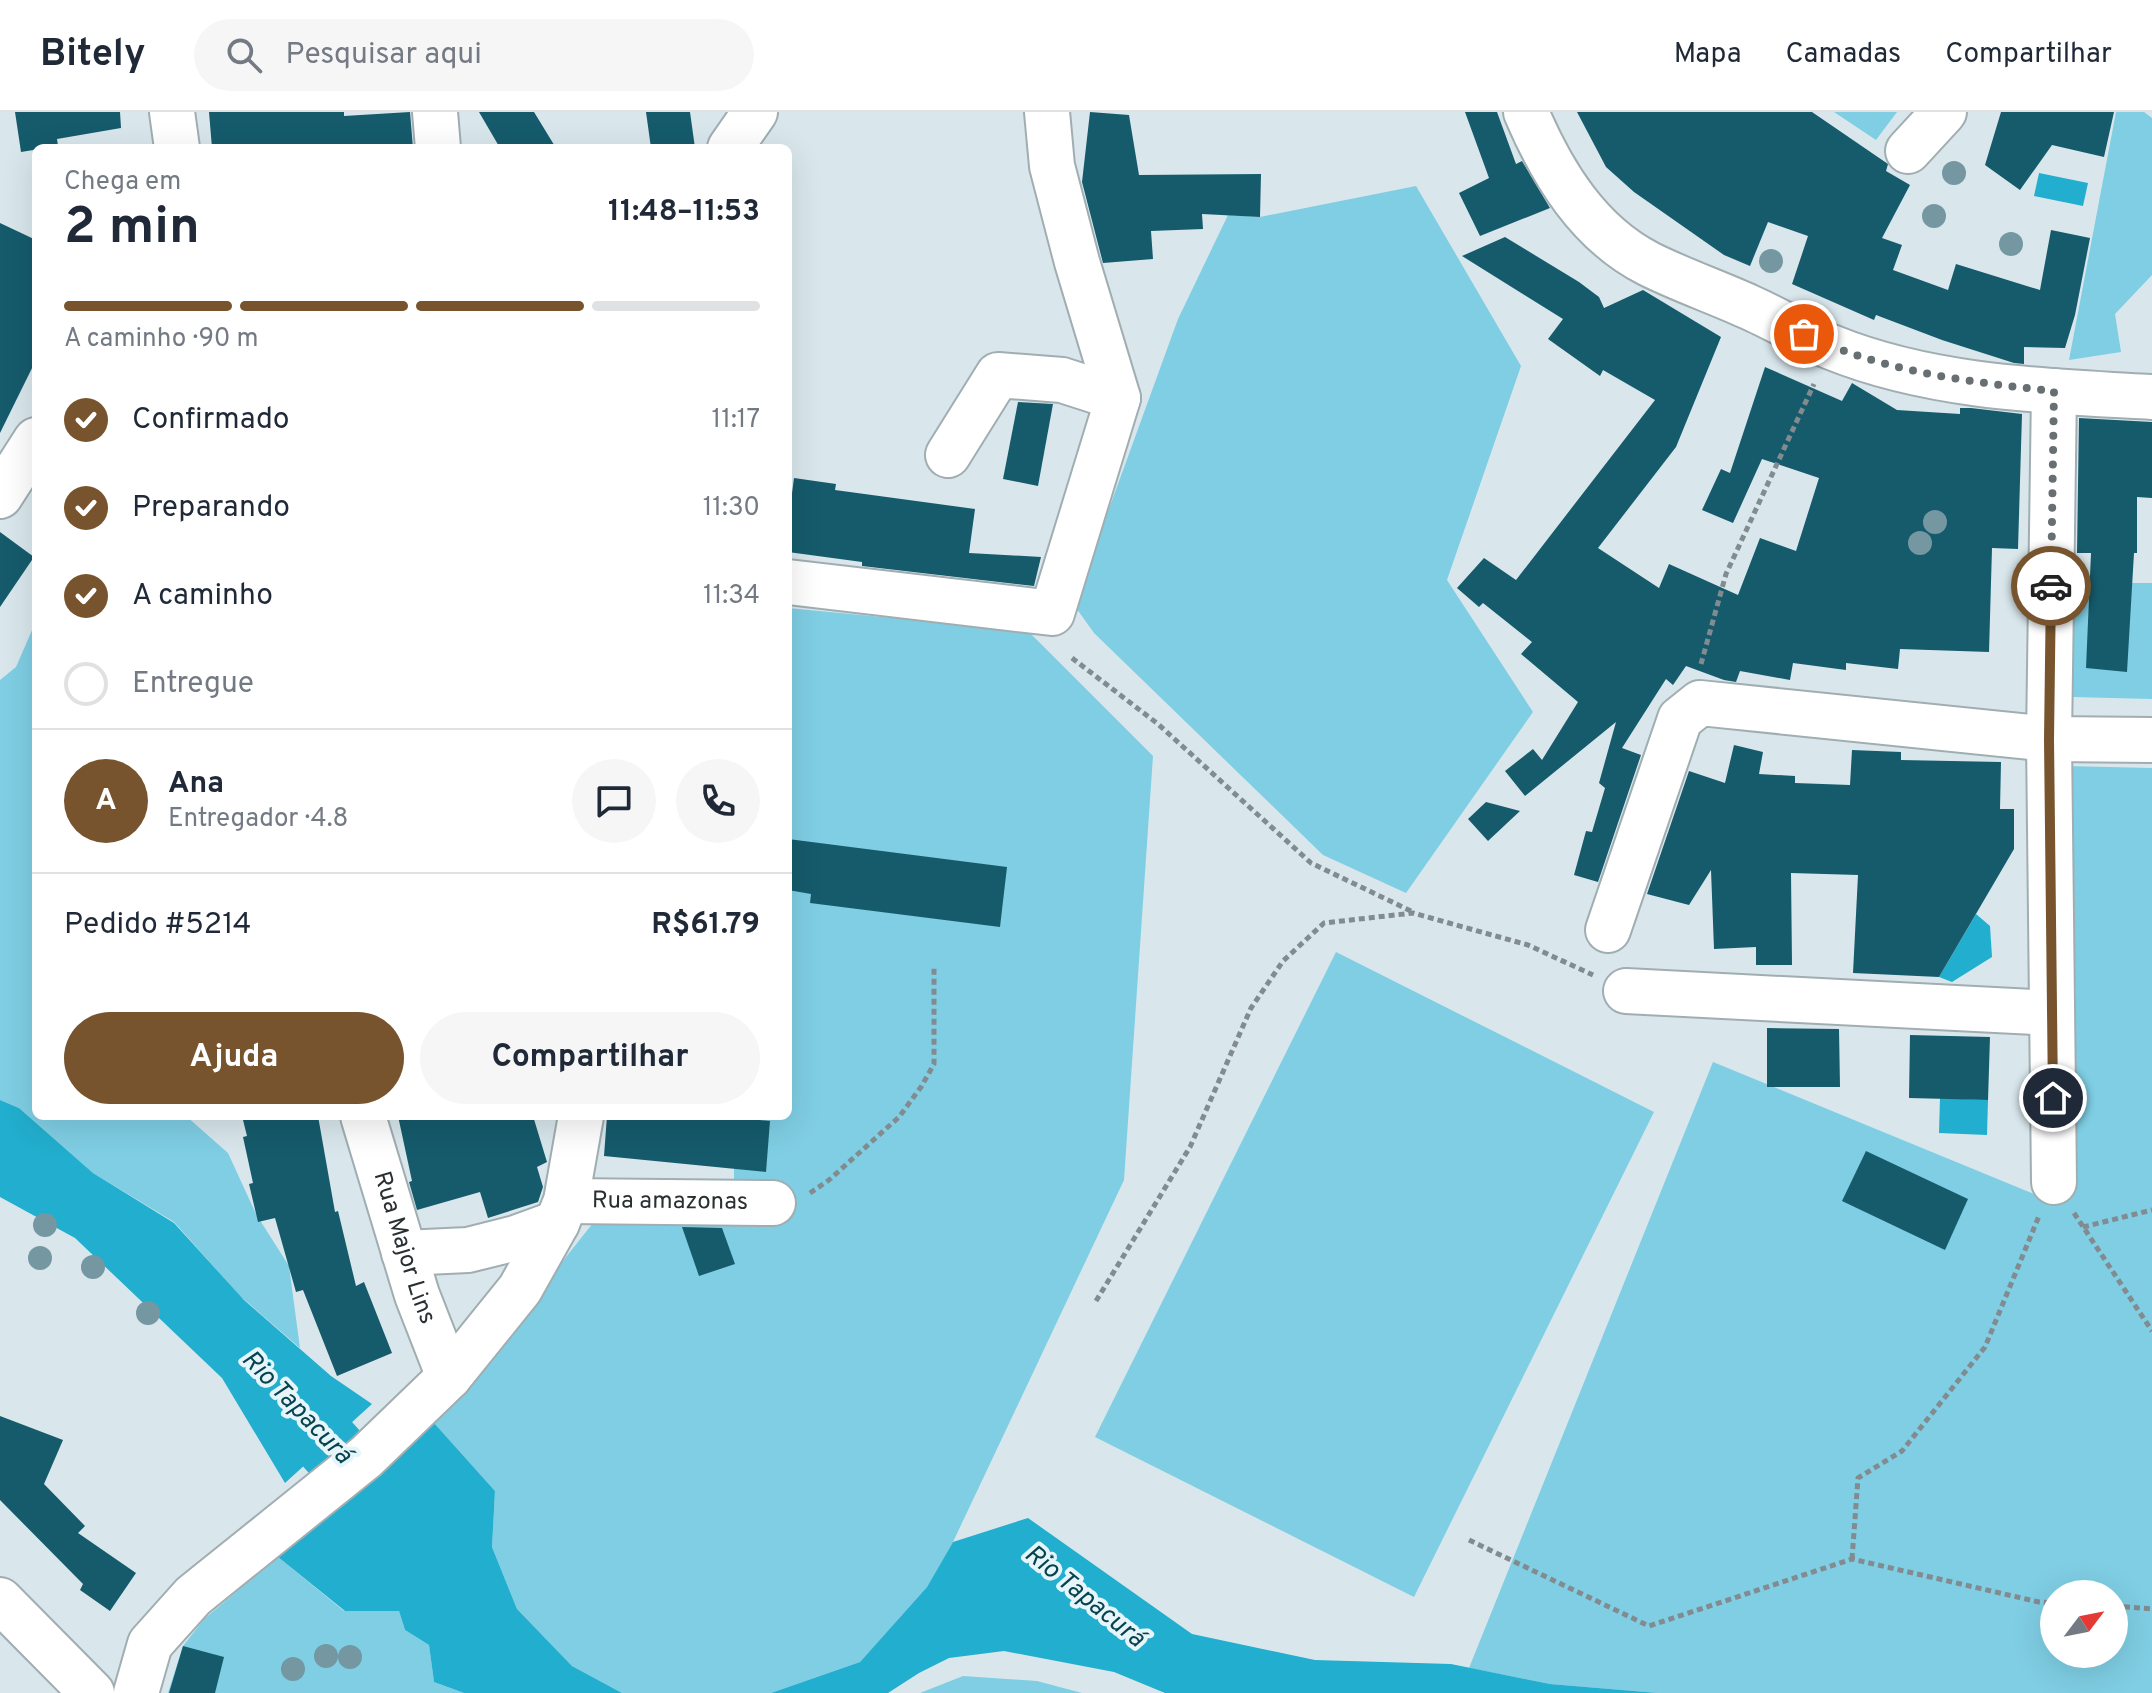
<!DOCTYPE html>
<html lang="pt">
<meta charset="utf-8">
<style>
body{margin:0;font-family:Overpass,sans-serif;background:#f6f6f7;color:#1f2937;height:100vh;display:flex;flex-direction:column;font-size:30px;white-space:nowrap}
*{box-sizing:border-box;margin:0}
p{font-size:26px;color:#747a83}
.icon{flex:none;width:44px;height:44px;fill:none;stroke:currentColor;stroke-width:2;stroke-linecap:round;stroke-linejoin:round}
.map{position:relative;flex:1;overflow:hidden}
.panel{position:absolute;left:32px;top:32px;width:760px;height:976px;display:flex;flex-direction:column;background:#fff;border-radius:12px;box-shadow:0 8px 32px #0002}
.panel>*{flex:none}
.needle{width:52px;rotate:58deg}
.tools{position:absolute;left:2040px;top:1468px;display:grid;gap:16px}
.tools a{display:grid;place-items:center;width:88px;height:88px;border-radius:50%;background:#fff;box-shadow:0 8px 32px #0002;font-size:40px}
.pin{position:absolute;display:grid;place-items:center;width:68px;height:68px;color:#fff;margin:-34px;border:4px solid #fff;border-radius:50%;box-shadow:0 2px 8px #0007}
.courier{position:absolute;display:grid;place-items:center;width:80px;height:80px;margin:-40px;border:6px solid #77542d;border-radius:50%;background:#fff;color:#222;box-shadow:0 2px 10px #0007}
.overview em{font-style:normal;font-weight:700}
.overview div{display:flex;flex-direction:column-reverse}
.overview{display:flex;align-items:center;justify-content:space-between;height:136px;padding:0 32px}
h1{font-size:52px;font-weight:700;line-height:60px}
.bar{display:grid;grid-template-columns:repeat(4,1fr);gap:12px 8px;align-content:center;height:96px;padding:0 32px}
.bar i{height:10px;border-radius:6px;background:#e0e1e3}
.bar .selected{background:#77542d}
.bar p{grid-column:span 4}
.line{display:flex;align-items:center;gap:20px;padding:0 32px;border-top:2px solid #e0e1e3}
.line div{flex:1}
.round{display:grid;place-items:center;flex:none;width:84px;height:84px;border-radius:42px;background:#f6f6f7}
ol{padding:0 32px;list-style:none}
li{display:flex;align-items:center;gap:24px;height:88px}
li p{margin-inline-start:auto}
li .icon{padding:8px;border-radius:50%;background:#77542d;color:#fff;stroke-width:4}
li:last-child{color:#747a83}
li i{width:44px;height:44px;border:4px solid #e0e1e3;border-radius:50%}
.button{display:flex;gap:16px;margin-top:auto;padding:16px 32px}
.button a{flex:1;height:92px;border-radius:48px;background:#77542d;color:#fff;font-size:32px;font-weight:700;line-height:92px;text-align:center}
.button a+a{background:#f6f6f7;color:#1f2937}
header{display:flex;align-items:center;gap:48px;box-sizing:border-box;height:112px;padding:0 40px;background:#fff;border-bottom:2px solid #e0e1e3}
header strong{font-size:38px}
nav{display:flex;gap:44px;margin-inline-start:auto;font-size:28px}
.search{width:560px;height:72px;background:#f6f6f7;display:flex;align-items:center;gap:20px;box-sizing:border-box;padding:0 28px;border-radius:44px;color:#747a83;font-size:30px}
.map>svg:first-child{display:block}
.green{fill:#7fcee4;fill-rule:evenodd}
.water{fill:#22aece}
.lines{fill:none;stroke-linecap:round;stroke-linejoin:round}
.river{stroke:#22aece;stroke-width:66}
.building{fill:#155b6c}
.minor-casing{stroke:#a0aeb2;stroke-width:48}
.path{stroke:#828b8f;stroke-width:5;stroke-dasharray:6 4;stroke-linecap:butt}
.minor{stroke:#fff;stroke-width:44}
.tree{fill:#7497a1}
.done{stroke:#676f72;stroke-width:8;stroke-dasharray:0 14.4}
.route{stroke:#77542d;stroke-width:10}
.labels{text-anchor:middle;dominant-baseline:central;stroke-width:8;stroke-linejoin:round;paint-order:stroke}
.street-label{font-size:24px;fill:#2a2f31;stroke:#e6f5f9}
.water-label{font-size:26px;font-style:italic;fill:#07424f;stroke:#e6f5f9}
</style>
<header>
<strong>Bitely</strong>
<div class="search"><svg class="icon" aria-label="search" viewBox="0 0 24 24"><circle cx="10" cy="10" r="6"/><path d="M15 15l6 6"/></svg>Pesquisar aqui</div>
<nav><a>Mapa</a><a>Camadas</a><a>Compartilhar</a></nav>
</header>
<div class="map">
<svg width="2152" height="1581" viewBox="0 0 2152 1581">
<rect width="100%" height="100%" fill="#d9e7ec"/>
<g class="green">
<path d="M1834 0H1897L1876 28Z"/>
<path d="M2116 0H2144L2152 6V163L2115 202 2121 240 2069 248Z"/>
<path d="M1416 74 1521 254 1447 468 1533 600 1406 781 1323 743 1094 521 1074 493 1178 207 1228 103 1260 105Z"/>
<path d="M2073 471H2152V587L2072 585Z"/>
<path d="M788 496 1028 519 1153 644 1124 1068 953 1430 927 1475 860 1550 771 1581H622L572 1554 517 1497 492 1435 495 1379 434 1311 597 1106 734 1100V1004H788Z"/>
<path d="M36 509V1004H186L228 1041 256 1102 289 1154 300 1236 240 1184 174 1110 93 1061 19 996 0 988V568L16 555Z"/>
<path d="M2065 654 2152 656V1581H1658L1550 1572 1469 1556 1713 950 2046 1087 2071 1064 2076 888ZM2054 1482H2114V1542H2054Z"/>
<path d="M1336 840 1654 1000 1414 1485 1095 1325Z"/>
<path d="M278 1445 344 1499H399L405 1518 429 1533 434 1570 464 1581H168L183 1534 204 1507Z"/>
<path d="M963 1564 1037 1569 1082 1581H920Z"/>
</g>
<g class="water">
<path d="M2039 61 2088 71 2083 94 2034 84Z"/>
<path d="M1976 802 1990 814 1992 845 1952 870 1939 865Z"/>
<path d="M1940 986 1988 988 1987 1023 1939 1021Z"/>
<path d="M0 988 19 996 93 1061 174 1111 244 1188 331 1264 372 1292 285 1371 222 1266 75 1126 0 1085Z"/>
<path d="M434 1311 495 1379 492 1435 517 1497 572 1554 622 1581H464L434 1570 429 1533 405 1518 399 1499H345L278 1445Z"/>
<path d="M1028 1406 1192 1522 1315 1548 1451 1552 1550 1572 1658 1581H1165L1114 1560 1004 1539 949 1546 919 1561 888 1581H771L860 1550 927 1475 953 1430Z"/>
</g>
<g class="lines">
<path class="river" d="M268 1265 338 1344 400 1405"/>
</g>
<g class="building">
<path d="M15 0H120L121 16 57 27 58 34 21 40Z"/>
<path d="M209 0H344V4L410 0 413 36H212Z"/>
<path d="M479 0H534L556 36H500Z"/>
<path d="M646 0H690L695 36H651Z"/>
<path d="M1090 0 1129 3 1139 63 1261 62 1260 105 1202 102 1203 117 1151 119 1153 147 1103 151 1082 70Z"/>
<path d="M1465 0H1497L1516 52 1522 49 1550 96 1480 124 1459 81 1489 66Z"/>
<path d="M1577 0H1812L1888 52 1886 59 1910 73 1882 126 1902 133 1893 158 1948 178 1956 152 2040 178 2051 118 2090 126 2075 203 2065 236 2024 235V252L2014 251 1942 228 1876 203 1874 208 1792 172 1808 124 1768 110 1750 154 1724 143 1634 80 1606 55Z"/>
<path d="M2001 0H2114L2104 45 2052 33 2020 78 1985 53Z"/>
<path d="M0 111 36 128V248L0 321Z"/>
<path d="M1505 125 1579 170 1599 185 1604 196 1643 178 1721 225 1676 335 1598 436 1659 476 1669 452 1738 483 1760 426 1796 439 1819 366 1762 347 1733 411 1702 398 1721 357 1730 361 1765 255 1842 289 1852 271 1897 298 1960 302V296H1971L2022 302 2018 437 1992 436 1989 540 1900 537 1898 557 1846 551V558L1793 551 1790 568 1740 559 1736 570 1724 568 1686 554 1673 573 1666 567 1622 636 1641 643 1598 770 1574 763 1586 719 1592 720 1605 676 1599 671 1616 610 1525 684 1505 659 1533 637 1542 648 1578 590 1521 542 1532 530 1483 491 1479 495 1457 476 1484 446 1516 468 1655 288 1603 258 1600 264 1548 227 1563 207 1462 144Z"/>
<path d="M1018 290 1053 292 1038 374 1003 367Z"/>
<path d="M2079 306 2152 310V386L2137 385V441H2134L2127 560 2086 556 2091 441H2077Z"/>
<path d="M794 366 836 372 835 378 975 397 969 441 1041 445 1034 474 862 454V450L788 440V412Z"/>
<path d="M0 420 34 445 0 495Z"/>
<path d="M1734 633 1763 640 1759 662 1795 664V671L1850 673 1852 638 1901 640V648L2001 650 2000 697H2014V737L1939 865 1853 861 1858 763 1791 761 1792 853H1756V835L1714 837 1711 758 1689 793 1647 782 1689 659 1725 671Z"/>
<path d="M1486 690 1520 699 1488 729 1468 707Z"/>
<path d="M788 727 1007 755 1000 815 810 791 811 782 788 778Z"/>
<path d="M1767 916 1839 917 1840 975H1767Z"/>
<path d="M1910 923 1990 925 1988 988 1909 986Z"/>
<path d="M242 1004H318L335 1100 338 1099 356 1174 364 1170 392 1241 337 1264 303 1178 296 1180 275 1106 258 1110 249 1072 253 1071 243 1025 247 1024Z"/>
<path d="M398 1004H533L547 1050 537 1055 543 1075 538 1090 488 1106 480 1080 417 1098 409 1070 412 1069Z"/>
<path d="M607 1004H720L770 1009 766 1060 604 1044Z"/>
<path d="M1866 1039 1968 1087 1945 1138 1842 1089Z"/>
<path d="M682 1115 722 1116 735 1152 699 1164Z"/>
<path d="M0 1304 63 1328 44 1372 85 1414 78 1421 136 1461 110 1499 80 1478 83 1472 0 1388Z"/>
<path d="M183 1534 224 1545 215 1581H169Z"/>
</g>
<g class="lines">
<defs>
<g id="minor">
<path d="M172 0 177 36"/>
<path d="M435 0 438 36"/>
<path d="M1526 0C1552 61 1588 121 1649 152 1681 168 1716 180 1749 195 1776 207 1803 223 1831 235 1932 276 2045 279 2152 285"/>
<path d="M730 36 755 0"/>
<path d="M1908 39 1944 0"/>
<path d="M948 343 998 263 1062 268 1118 286"/>
<path d="M0 384 36 328"/>
<path d="M788 470 1052 501 1118 286 1077 150 1052 54 1047 0"/>
<path d="M1608 818 1680 607 1700 591 2049 627 2152 628"/>
<path d="M1626 879 2052 901"/>
<path id="s1" d="M363 1004 417 1183 449 1265"/>
<path d="M2054 1070 2049 627 2054 279"/>
<path id="s2" d="M566 1089 773 1091"/>
<path d="M404 1141 468 1138 516 1126 557 1111"/>
<path d="M0 1488 92 1581"/>
<path d="M136 1581 150 1532 193 1484 366 1345 449 1265 520 1177 557 1111 566 1089 581 1004"/>
</g>
</defs>
<use href="#minor" class="minor-casing"/>
<g class="path">
<path d="M1072 546 1158 612 1311 751 1413 800"/>
<path d="M1701 552 1726 462 1814 272"/>
<path d="M810 1081 829 1068 899 1005 921 975 934 952V854"/>
<path d="M2074 1101 2152 1219"/>
<path d="M2083 1115 2152 1098"/>
<path d="M1096 1189 1190 1035 1251 896 1283 849 1324 811 1413 801 1528 833 1593 863"/>
<path d="M1469 1428 1649 1514 1852 1447 2039 1490 2054 1491"/>
<path d="M1852 1447 1858 1366 1902 1339 1985 1235 2039 1104"/>
<path d="M2114 1494 2152 1497"/>
</g>
<use href="#minor" class="minor"/>
</g>
<g class="tree">
<circle cx="1954" cy="61" r="12"/>
<circle cx="1934" cy="104" r="12"/>
<circle cx="2011" cy="132" r="12"/>
<circle cx="1771" cy="149" r="12"/>
<circle cx="1935" cy="410" r="12"/>
<circle cx="1920" cy="431" r="12"/>
<circle cx="45" cy="1113" r="12"/>
<circle cx="40" cy="1146" r="12"/>
<circle cx="93" cy="1155" r="12"/>
<circle cx="148" cy="1201" r="12"/>
<circle cx="326" cy="1544" r="12"/>
<circle cx="350" cy="1545" r="12"/>
<circle cx="293" cy="1557" r="12"/>
</g>
<g class="lines">
<path class="done" d="M1804 222C1883 260 1968 270 2054 279L2051 474"/>
<path class="route" d="M2051 474 2049 627 2053 986"/>
</g>
<g class="labels">
<g class="street-label">
<text stroke="none"><textPath href="#s2" startOffset="104">Rua amazonas</textPath></text>
<text stroke="none"><textPath href="#s1" startOffset="138">Rua Major Lins</textPath></text>
</g>
<g class="water-label">
<text transform="translate(296 1296) rotate(46)">Rio Tapacurá</text>
<text transform="translate(1084 1485) rotate(39)">Rio Tapacurá</text>
</g>
</g>
</svg>
<div class="tools">
<a><svg class="needle" viewBox="-14 -14 28 28"><path d="M0-13l5 13h-10z" fill="#e53935"/><path d="M0 13l5-13h-10z" fill="#747a83"/></svg></a>
</div>
<div class="pin" style="left:1804px;top:222px;background:#ea580c"><svg class="icon" aria-label="bag" viewBox="0 0 24 24"><path d="M5 8h14l-1 12H6zM9 8a3 3 0 0 1 6 0"/></svg></div>
<div class="pin" style="left:2053px;top:986px;background:#1f2937"><svg class="icon" aria-label="home" viewBox="0 0 24 24"><path d="M3 11l9-7 9 7M6 9v11h12V9"/></svg></div>
<div class="courier" style="left:2051px;top:474px"><svg class="icon" aria-label="car" viewBox="0 0 24 24"><path d="M5 17H2v-5l4-1 3-4h7l3 4 3 1v5h-3M9 17h6M6 11h13"/><circle cx="7" cy="17" r="2"/><circle cx="17" cy="17" r="2"/></svg></div>
<section class="panel">
<div class="overview"><div><h1>2 min</h1><p>Chega em</p></div><em>11:48–11:53</em></div>
<div class="bar"><i class="selected"></i><i class="selected"></i><i class="selected"></i><i></i><p>A caminho · 90 m</p></div>
<ol>
<li><svg class="icon" aria-label="check" viewBox="0 0 24 24"><path d="M5 12l5 5 9-10"/></svg>Confirmado<p>11:17</p></li>
<li><svg class="icon" aria-label="check" viewBox="0 0 24 24"><path d="M5 12l5 5 9-10"/></svg>Preparando<p>11:30</p></li>
<li><svg class="icon" aria-label="check" viewBox="0 0 24 24"><path d="M5 12l5 5 9-10"/></svg>A caminho<p>11:34</p></li>
<li><i></i>Entregue</li>
</ol>
<div class="line" style="height:144px"><b class="round" style="background:#77542d;color:#fff">A</b><div><b>Ana</b><p>Entregador · 4.8</p></div><a class="round"><svg class="icon" aria-label="chat" viewBox="0 0 24 24"><path d="M4 5h16v11H9l-5 4z"/></svg></a><a class="round"><svg class="icon" aria-label="phone" viewBox="0 0 24 24"><path d="M5 4h4l2 5-3 2q2 4 5 5l2-3 5 2v4C11 20 4 13 5 4z"/></svg></a></div>
<div class="line" style="height:104px"><div>Pedido #5214</div><b>R$61.79</b></div>
<div class="button"><a>Ajuda</a><a>Compartilhar</a></div>
</section>
</div>
